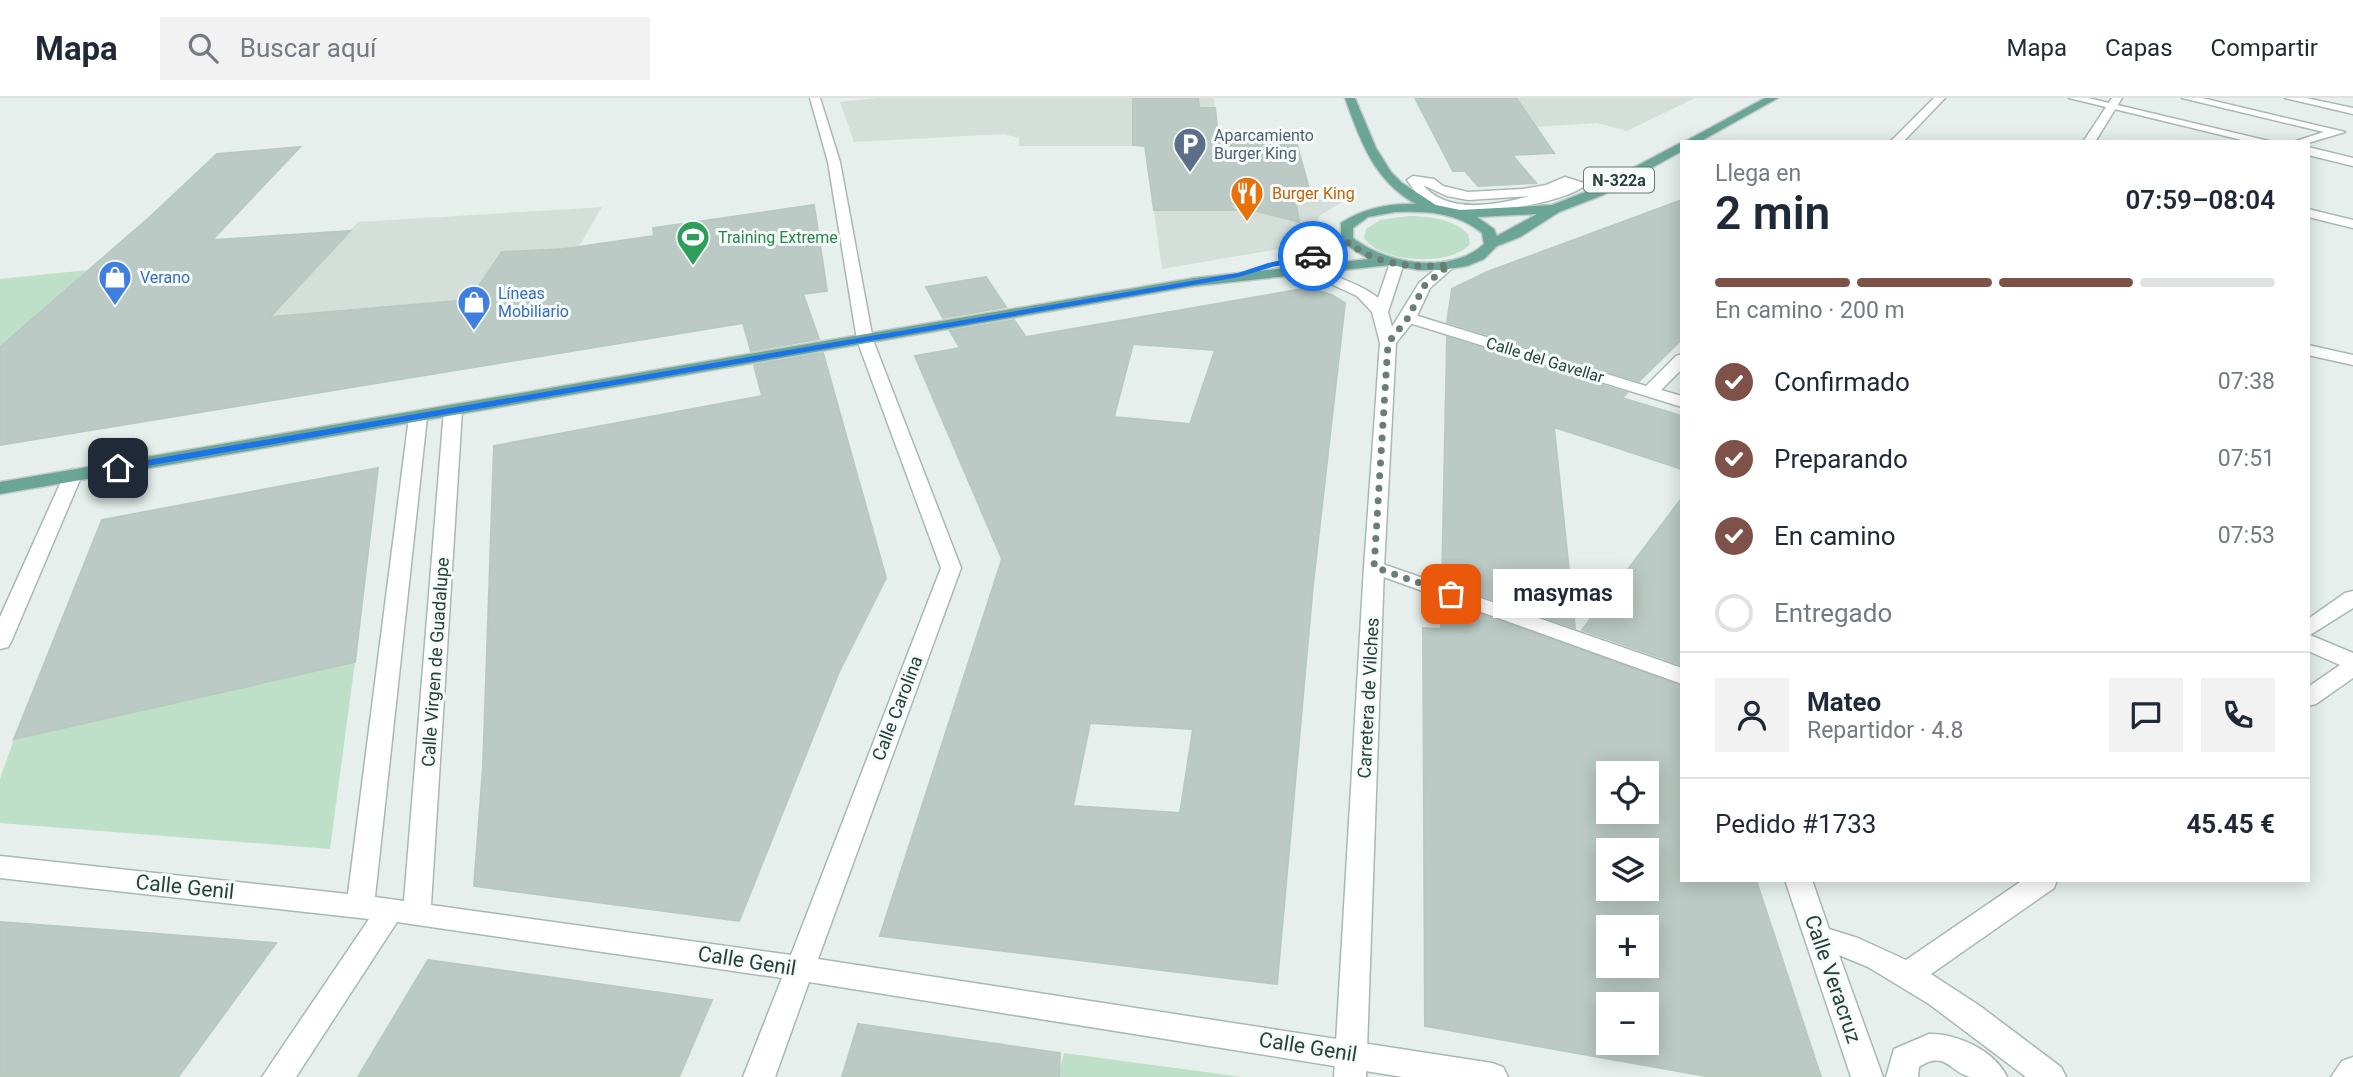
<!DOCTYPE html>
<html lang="es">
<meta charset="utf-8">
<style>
body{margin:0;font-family:Roboto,sans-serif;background:#f2f2f3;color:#1f2937;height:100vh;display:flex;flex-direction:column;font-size:26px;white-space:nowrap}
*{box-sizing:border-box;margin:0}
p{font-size:23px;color:#747a83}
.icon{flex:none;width:38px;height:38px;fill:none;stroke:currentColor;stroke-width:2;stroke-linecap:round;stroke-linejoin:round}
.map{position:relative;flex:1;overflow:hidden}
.panel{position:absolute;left:1680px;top:42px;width:630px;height:742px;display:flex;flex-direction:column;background:#fff;border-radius:0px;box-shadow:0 4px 18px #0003}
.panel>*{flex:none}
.controls{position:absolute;left:1596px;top:663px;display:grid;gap:14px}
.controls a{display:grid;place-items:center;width:63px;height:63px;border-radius:0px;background:#fff;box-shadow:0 4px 18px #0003;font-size:35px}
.pin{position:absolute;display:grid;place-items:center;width:60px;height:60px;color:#fff;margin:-30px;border-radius:14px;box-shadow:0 4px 10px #0006}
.courier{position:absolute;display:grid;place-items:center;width:70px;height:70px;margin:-35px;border:5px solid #1a73e8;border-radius:50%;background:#fff;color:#222;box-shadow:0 2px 9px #0007}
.bubble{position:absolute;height:49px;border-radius:0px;background:#fff;box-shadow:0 4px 18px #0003;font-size:23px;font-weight:600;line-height:49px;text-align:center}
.overview em{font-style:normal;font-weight:600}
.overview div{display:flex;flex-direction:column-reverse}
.overview{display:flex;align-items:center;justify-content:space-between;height:119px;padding:0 35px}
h1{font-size:46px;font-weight:600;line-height:52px}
.bar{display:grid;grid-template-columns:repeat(4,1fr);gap:10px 7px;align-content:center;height:84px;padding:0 35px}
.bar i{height:9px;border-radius:5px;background:#e0e1e3}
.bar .active{background:#7f5249}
.bar p{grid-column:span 4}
.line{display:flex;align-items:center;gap:18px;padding:0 35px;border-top:2px solid #e0e1e3}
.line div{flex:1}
.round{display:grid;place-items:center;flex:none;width:74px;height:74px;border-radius:0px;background:#f2f2f3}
ol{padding:0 35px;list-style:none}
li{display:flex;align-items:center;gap:21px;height:77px}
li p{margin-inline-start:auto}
li .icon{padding:7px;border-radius:50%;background:#7f5249;color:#fff;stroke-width:4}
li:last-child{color:#747a83}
li i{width:38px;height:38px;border:4px solid #e0e1e3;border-radius:50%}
header{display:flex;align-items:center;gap:42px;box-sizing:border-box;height:98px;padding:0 35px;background:#fff;border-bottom:2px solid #e0e1e3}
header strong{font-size:33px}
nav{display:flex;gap:38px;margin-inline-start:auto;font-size:24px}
.search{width:490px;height:63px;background:#f2f2f3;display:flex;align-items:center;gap:18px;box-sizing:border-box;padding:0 24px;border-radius:0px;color:#747a83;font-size:26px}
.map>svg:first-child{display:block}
.built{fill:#d4dfda}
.green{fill:#bfe0c8}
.building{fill:#bbcac4;stroke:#b8c9c2;stroke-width:2;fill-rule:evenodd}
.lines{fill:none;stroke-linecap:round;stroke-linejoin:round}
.pedestrian-casing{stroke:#a8b8b2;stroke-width:3}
.minor-casing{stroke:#a8b8b2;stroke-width:3}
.tertiary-casing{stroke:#a8b8b2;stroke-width:3}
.primary-casing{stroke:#c2cac8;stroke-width:3}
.pedestrian{fill:#fff;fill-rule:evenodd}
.minor{fill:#fff;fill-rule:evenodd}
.tertiary{fill:#fff;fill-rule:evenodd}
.primary{fill:#6aa596;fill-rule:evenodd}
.route{fill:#1a73e8}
.done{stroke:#687f78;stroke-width:7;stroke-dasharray:0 12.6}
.labels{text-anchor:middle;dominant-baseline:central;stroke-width:6;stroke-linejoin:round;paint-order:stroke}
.far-service-label{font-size:16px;fill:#4e5e75;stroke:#f7fbf9;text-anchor:start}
.shield{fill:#f7fbf9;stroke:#637a73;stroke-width:2}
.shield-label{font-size:16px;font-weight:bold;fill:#24423a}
.far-food-label{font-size:16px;fill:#c56008;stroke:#f7fbf9;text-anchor:start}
.far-leisure-label{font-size:16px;fill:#27864d;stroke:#f7fbf9;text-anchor:start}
.far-shop-label{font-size:16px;fill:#366cbe;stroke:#f7fbf9;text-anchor:start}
.far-street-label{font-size:16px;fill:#24423a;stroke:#f7fbf9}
.street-label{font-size:18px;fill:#24423a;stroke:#f7fbf9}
.near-street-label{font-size:21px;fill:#24423a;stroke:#f7fbf9}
</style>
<header>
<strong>Mapa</strong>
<div class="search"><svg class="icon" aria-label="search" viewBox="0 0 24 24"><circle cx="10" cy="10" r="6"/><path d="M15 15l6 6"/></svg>Buscar aquí</div>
<nav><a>Mapa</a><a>Capas</a><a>Compartir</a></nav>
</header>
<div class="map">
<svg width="2353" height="979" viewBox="0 0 2353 979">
<rect width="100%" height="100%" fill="#e6efeb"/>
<g class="built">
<path d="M878 0H1214L1218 44H1230L1232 105 1347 101 1319 118 1308 146 1162 171 1145 48H1019V40L1004 36 854 44 840 4Z"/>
<path d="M1516 0H1695L1627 33 1597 25 1536 29Z"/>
<path d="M602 109 512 263 269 220 358 124Z"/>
</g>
<g class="green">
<path d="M1408 118C1429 118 1453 121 1468 136L1470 146C1451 169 1381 165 1364 140L1366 131 1380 122Z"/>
<path d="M88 172 0 249V181Z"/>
<path d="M355 564 330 751 0 725V681L14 641Z"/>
<path d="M1064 955 1242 979H1058Z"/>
</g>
<g class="building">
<path d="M1133 0H1198L1199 10H1215L1219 44 1297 47 1312 101H1295L1299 124 1226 105 1235 112H1154L1145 48 1133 47Z"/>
<path d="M1415 0H1516L1554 55 1512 57 1536 85 1478 88 1465 73H1453Z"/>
<path d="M300 49 212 142 350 133 270 219 469 202 502 154 564 151 654 138 653 130 814 107 827 193 803 196 819 241 751 253 743 225 0 347V249L150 119 217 56Z"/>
<path d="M1682 102V241L1639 283 1447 224 1452 191 1487 174Z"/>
<path d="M986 179 1006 209 943 220 926 189Z"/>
<path d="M1308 190 1332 197 1345 205 1313 487 1277 886 880 838 1002 461 915 258 960 250 950 233 1014 222 1026 239ZM1133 246 1215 252 1190 326 1114 319ZM1090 625 1193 631 1180 715 1073 708Z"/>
<path d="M1447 239 1627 295 1622 300 1682 318V371L1554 329 1575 530 1442 484Z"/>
<path d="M823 255 886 480 839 574 739 823 474 788 483 669 494 348 762 298 754 267Z"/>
<path d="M378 370 355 564 14 641 102 422Z"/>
<path d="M1682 400V567L1582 532Z"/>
<path d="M1441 502 1682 588V782H1756L1821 979H1711L1425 928 1423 530 1441 531ZM1608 676H1647V714H1608ZM1608 752H1647V791H1608ZM1608 830H1647V868H1608ZM1608 906H1647V945H1608Z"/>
<path d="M0 824 122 833 276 845 178 979H0Z"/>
<path d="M428 862 712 902 679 979H358Z"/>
<path d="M858 926 1060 955 1059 979H842Z"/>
</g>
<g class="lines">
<defs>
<g id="pedestrian">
<path d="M2285 0H2306L2353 10V16Z"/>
<path d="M1413 78 1434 81 1443 88 1468 94 1523 91 1546 87 1565 79 1587 86C1563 107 1465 121 1434 108 1422 102 1414 93 1407 82ZM1423 87 1447 98 1468 102 1530 98C1498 107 1448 117 1423 87Z"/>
<path d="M1929 936C1957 935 1995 953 2007 979 1995 979 1983 979 1971 979 1951 976 1946 951 1919 969L1918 979H1886L1894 951Z"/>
</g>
<g id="minor">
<path d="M810 0H820L840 64 873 242 961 470 818 861 1492 965 1503 969 1508 979H1403L809 884 775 979H743L782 880 397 824 296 979H262L369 821 0 780V758L348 796 409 319 418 314 427 319 375 799 404 803 444 312 453 307 462 312 431 807 791 857 941 470 857 242 828 64Z"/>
<path d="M1934 0H1945L1903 44H1890Z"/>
<path d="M2112 0H2122L2095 44H2083Z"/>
<path d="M2182 0H2202L2345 34 2308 45 2293 44 2324 34Z"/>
<path d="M2308 49 2353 60V68L2308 57Z"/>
<path d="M2308 111 2353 122V130L2308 119Z"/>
<path d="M1408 215 1646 288 1676 258 1682 256V271L1661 292 1682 298V309L1403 223 1400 220Z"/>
<path d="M2308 247 2353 257V267L2308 257Z"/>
<path d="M73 371 82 377 11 544 8 549 0 551V519L64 377Z"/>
<path d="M1374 463 1682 570V586L1367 473 1364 469 1367 465Z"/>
<path d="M2353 493V510L2310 537 2353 555V580L2316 606 2308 608V589L2340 567 2308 553V521L2345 495Z"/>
<path d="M1785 782H1812L1829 831 1858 840 1906 862 2023 782H2057L2054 790 1931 876 1980 908 2061 969 2066 979H2026L1929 906 1868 869 1839 857 1883 979H1851Z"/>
<path d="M2353 959V979H2331L2342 963Z"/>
</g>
<g id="tertiary">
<path d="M2069 0H2088L2273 44H2250Z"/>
<path d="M1397 161 1404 165 1388 214 1392 229 1419 185 1444 164 1449 163 1456 167 1430 190 1416 220 1396 245 1384 469 1366 979H1334L1364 469 1380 245 1372 214 1357 198 1331 186 1282 178 1275 174C1293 158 1361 185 1378 200L1390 165Z"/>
</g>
<g id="primary">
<path d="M1345 0H1355L1376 50 1391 74 1402 85 1436 107 1460 112 1552 107 1593 91 1682 44V53L1603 97 1559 114 1520 139 1497 148 1484 161 1467 168 1442 172H1419L1390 167 1194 188 0 396V384L1194 180 1369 161 1341 144V125C1364 110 1388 105 1416 106 1374 83 1360 42 1345 0ZM1395 114C1426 113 1457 114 1482 135L1484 146C1451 177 1386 166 1353 140V130L1368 119ZM1537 116 1497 138 1494 131 1477 119Z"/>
<path d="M1765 0H1778L1699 44H1684Z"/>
</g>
</defs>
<use href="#pedestrian" class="pedestrian-casing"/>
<use href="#minor" class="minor-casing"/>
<use href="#tertiary" class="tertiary-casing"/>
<use href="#primary" class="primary-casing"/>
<use href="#pedestrian" class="pedestrian"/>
<use href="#minor" class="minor"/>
<use href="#tertiary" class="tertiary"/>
<use href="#primary" class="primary"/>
</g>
<path class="route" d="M1313 156 1316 160 1272 169 1239 179 118 373 113 370 118 367 1238 175 1268 165Z"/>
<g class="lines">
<path class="done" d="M1313 158 1339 151 1349 144C1375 168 1416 170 1449 167L1424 188 1408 220 1388 245 1374 469 1451 496"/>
</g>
<defs>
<symbol id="parking-pin" viewBox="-11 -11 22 30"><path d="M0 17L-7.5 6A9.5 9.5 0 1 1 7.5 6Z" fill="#5c6f8a" stroke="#f7fbf9"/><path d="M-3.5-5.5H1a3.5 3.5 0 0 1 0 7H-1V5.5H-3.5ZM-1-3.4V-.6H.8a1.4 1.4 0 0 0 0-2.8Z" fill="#fff"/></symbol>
<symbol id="restaurant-pin" viewBox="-11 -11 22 30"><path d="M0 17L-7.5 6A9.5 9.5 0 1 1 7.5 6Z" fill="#e8710a" stroke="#f7fbf9"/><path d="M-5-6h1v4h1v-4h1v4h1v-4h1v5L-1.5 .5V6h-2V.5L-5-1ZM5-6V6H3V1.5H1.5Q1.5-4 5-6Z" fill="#fff"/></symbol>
<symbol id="stadium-pin" viewBox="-11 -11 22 30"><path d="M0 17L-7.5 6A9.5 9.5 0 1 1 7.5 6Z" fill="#2e9e5b" stroke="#f7fbf9"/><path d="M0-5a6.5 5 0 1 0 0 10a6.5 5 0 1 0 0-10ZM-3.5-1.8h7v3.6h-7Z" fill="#fff"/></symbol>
<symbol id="shop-pin" viewBox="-11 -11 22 30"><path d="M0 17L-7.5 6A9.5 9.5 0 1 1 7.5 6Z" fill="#3f7fe0" stroke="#f7fbf9"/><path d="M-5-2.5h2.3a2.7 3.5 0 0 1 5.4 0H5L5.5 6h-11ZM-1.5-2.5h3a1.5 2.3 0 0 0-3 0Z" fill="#fff"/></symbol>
</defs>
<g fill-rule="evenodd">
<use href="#parking-pin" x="1171" y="27" width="38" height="52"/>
<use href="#restaurant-pin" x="1228" y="76" width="38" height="52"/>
<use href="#stadium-pin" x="674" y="120" width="38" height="52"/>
<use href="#shop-pin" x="96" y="160" width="38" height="52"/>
<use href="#shop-pin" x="455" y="185" width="38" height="52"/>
</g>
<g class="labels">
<g class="far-service-label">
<text x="1214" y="37">Aparcamiento<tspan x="1214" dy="18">Burger King</tspan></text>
</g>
<rect class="shield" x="1584" y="69.5" width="70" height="25" rx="5"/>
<g class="shield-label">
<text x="1619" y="82">N-322a</text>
</g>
<g class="far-food-label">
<text x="1272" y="95">Burger King</text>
</g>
<g class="far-leisure-label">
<text x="718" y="139">Training Extreme</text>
</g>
<g class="far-shop-label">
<text x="140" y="179">Verano</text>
<text x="498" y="195">Líneas<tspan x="498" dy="18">Mobiliario</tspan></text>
</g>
<g class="far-street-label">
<text transform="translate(1545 262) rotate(17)">Calle del Gavellar</text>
</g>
<g class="street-label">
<text transform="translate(435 564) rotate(-86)">Calle Virgen de Guadalupe</text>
<text transform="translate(1368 600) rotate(-87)">Carretera de Vilches</text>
<text transform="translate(897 610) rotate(-69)">Calle Carolina</text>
</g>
<g class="near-street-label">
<text transform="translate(185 789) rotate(6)">Calle Genil</text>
<text transform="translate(747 863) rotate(9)">Calle Genil</text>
<text transform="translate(1833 881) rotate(71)">Calle Veracruz</text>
<text transform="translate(1308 949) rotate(9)">Calle Genil</text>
</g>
</g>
</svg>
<div class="controls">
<a><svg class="icon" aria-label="locate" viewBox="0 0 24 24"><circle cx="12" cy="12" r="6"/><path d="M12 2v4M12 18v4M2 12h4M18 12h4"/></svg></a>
<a><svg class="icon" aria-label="layers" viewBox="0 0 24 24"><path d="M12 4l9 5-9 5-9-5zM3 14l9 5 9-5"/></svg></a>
<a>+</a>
<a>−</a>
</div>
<div class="pin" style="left:1451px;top:496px;background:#ea580c"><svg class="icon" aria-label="bag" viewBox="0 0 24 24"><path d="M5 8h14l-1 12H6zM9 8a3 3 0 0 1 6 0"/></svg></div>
<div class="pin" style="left:118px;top:370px;background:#1f2937"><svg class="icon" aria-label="home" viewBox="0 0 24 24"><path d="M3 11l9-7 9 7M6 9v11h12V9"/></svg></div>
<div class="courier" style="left:1313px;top:158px"><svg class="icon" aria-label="car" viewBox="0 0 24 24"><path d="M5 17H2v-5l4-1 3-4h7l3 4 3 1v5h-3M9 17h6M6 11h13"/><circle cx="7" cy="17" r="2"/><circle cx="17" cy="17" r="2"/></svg></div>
<div class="bubble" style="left:1493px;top:471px;width:140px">masymas</div>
<section class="panel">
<div class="overview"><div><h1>2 min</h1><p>Llega en</p></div><em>07:59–08:04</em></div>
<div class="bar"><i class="active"></i><i class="active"></i><i class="active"></i><i></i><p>En camino · 200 m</p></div>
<ol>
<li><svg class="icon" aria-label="check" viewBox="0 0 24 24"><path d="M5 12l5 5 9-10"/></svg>Confirmado<p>07:38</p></li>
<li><svg class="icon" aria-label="check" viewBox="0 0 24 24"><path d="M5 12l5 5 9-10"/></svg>Preparando<p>07:51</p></li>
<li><svg class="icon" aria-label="check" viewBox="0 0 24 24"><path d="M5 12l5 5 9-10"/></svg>En camino<p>07:53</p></li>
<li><i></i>Entregado</li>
</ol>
<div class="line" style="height:126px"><a class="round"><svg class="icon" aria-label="person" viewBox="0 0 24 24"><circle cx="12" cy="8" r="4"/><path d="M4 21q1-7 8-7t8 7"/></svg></a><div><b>Mateo</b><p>Repartidor · 4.8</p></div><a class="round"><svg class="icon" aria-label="chat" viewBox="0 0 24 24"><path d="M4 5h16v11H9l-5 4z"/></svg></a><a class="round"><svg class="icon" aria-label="phone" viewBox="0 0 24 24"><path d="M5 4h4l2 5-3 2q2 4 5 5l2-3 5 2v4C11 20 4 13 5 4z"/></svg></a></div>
<div class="line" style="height:91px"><div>Pedido #1733</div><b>45.45 €</b></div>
</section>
</div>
